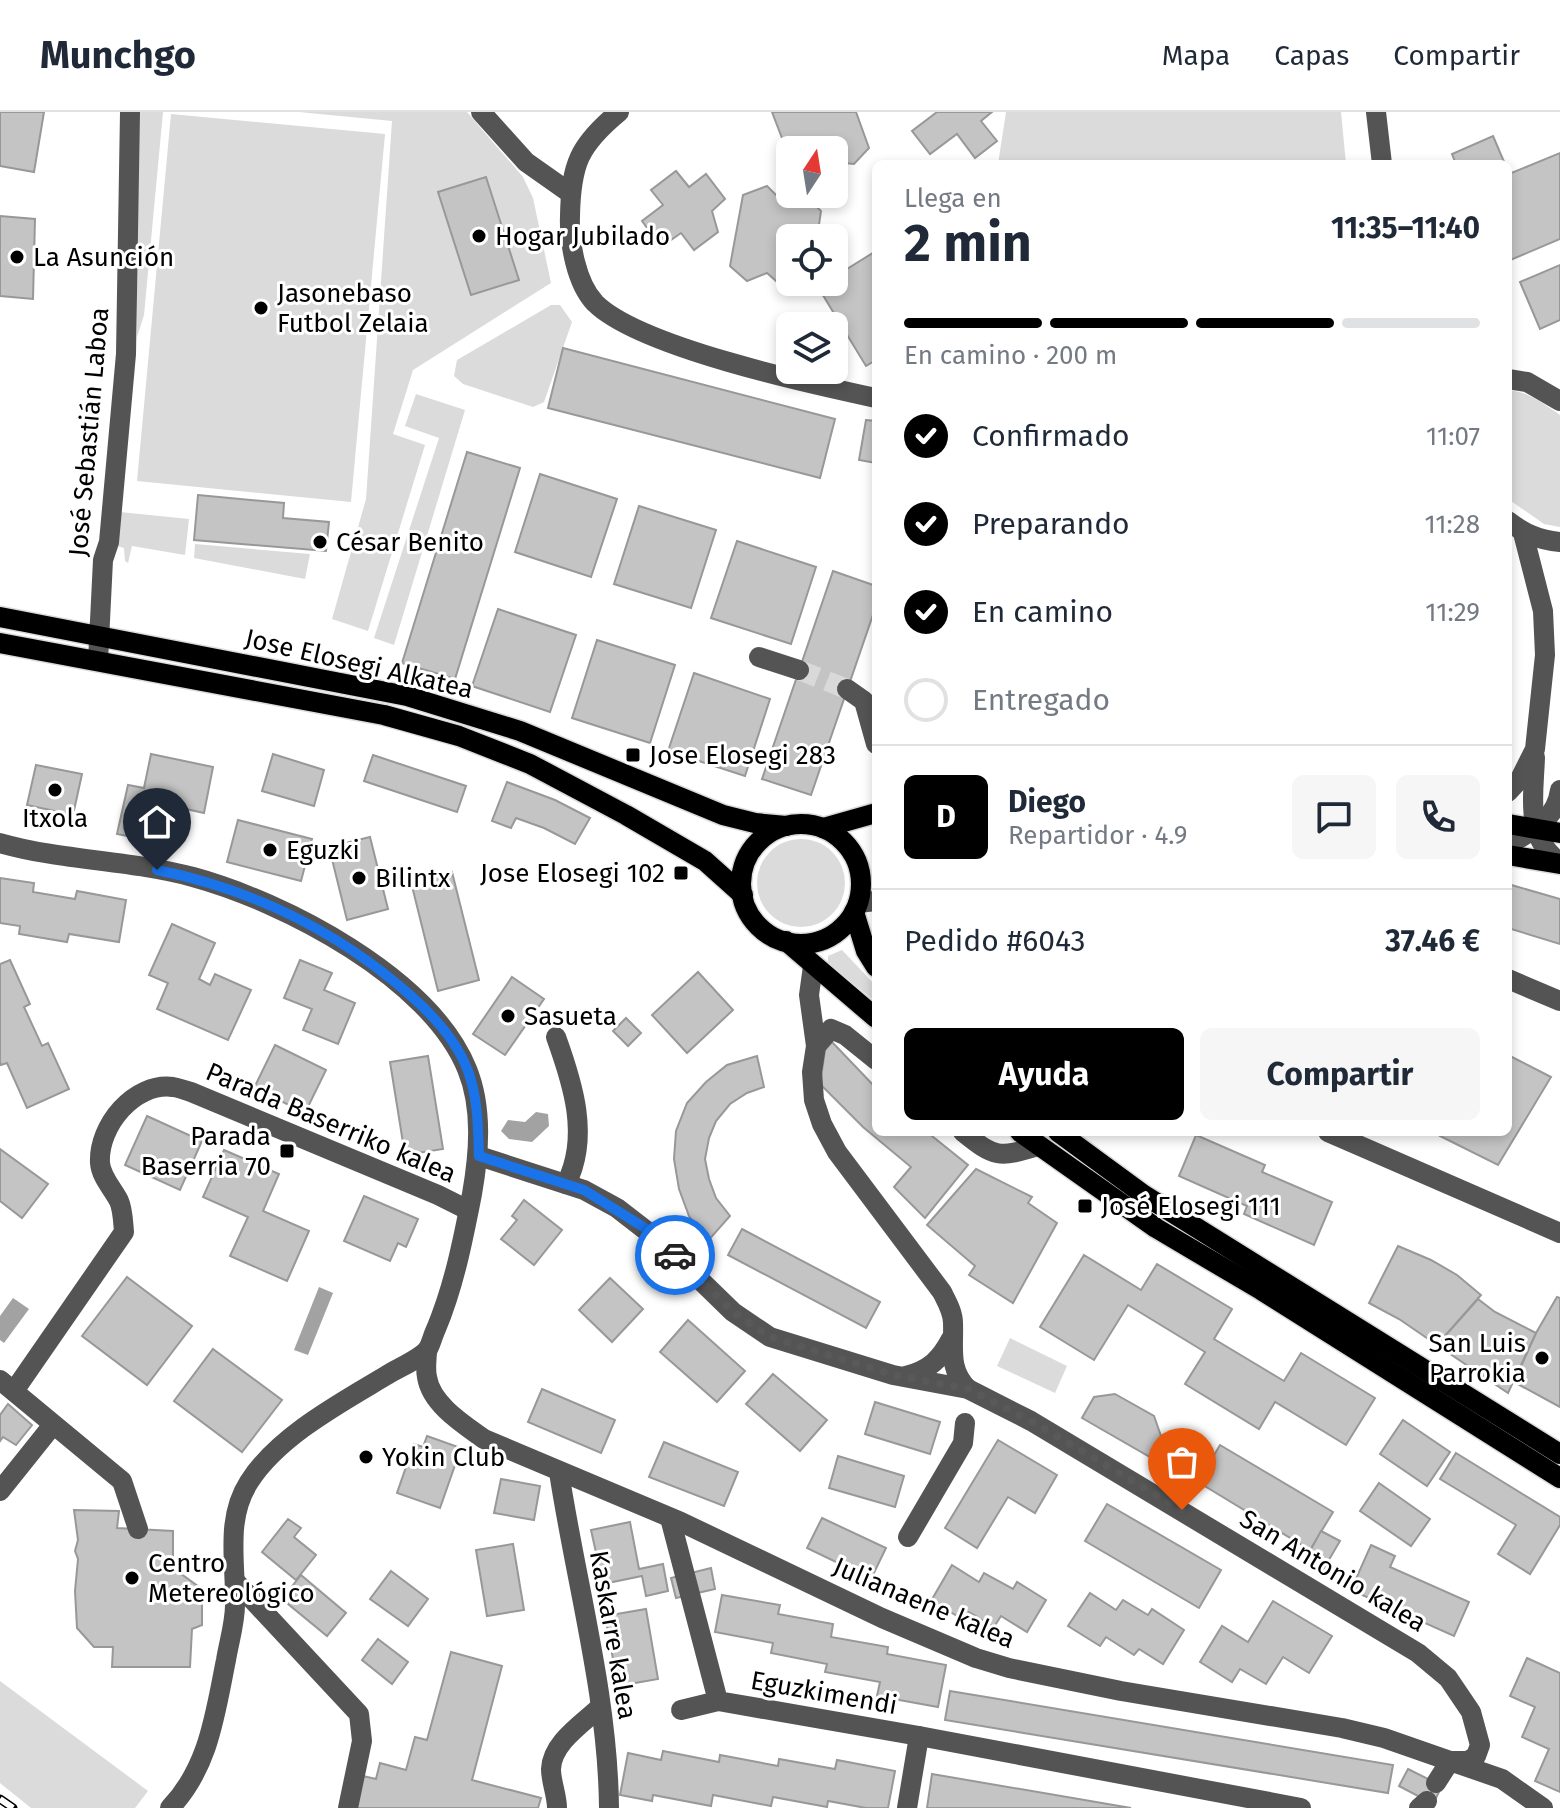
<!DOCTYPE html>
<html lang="es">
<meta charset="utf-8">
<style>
body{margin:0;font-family:"Fira Sans",sans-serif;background:#f6f6f7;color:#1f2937;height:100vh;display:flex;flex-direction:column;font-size:30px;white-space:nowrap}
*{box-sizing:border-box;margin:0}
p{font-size:26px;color:#747a83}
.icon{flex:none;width:44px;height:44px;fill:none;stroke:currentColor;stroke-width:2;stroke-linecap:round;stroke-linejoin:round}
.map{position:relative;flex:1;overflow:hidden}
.sheet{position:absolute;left:872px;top:48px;width:640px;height:976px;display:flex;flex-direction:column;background:#fff;border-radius:12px;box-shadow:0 4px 12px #0003}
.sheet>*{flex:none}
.needle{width:52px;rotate:12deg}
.tools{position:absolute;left:776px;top:24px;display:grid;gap:16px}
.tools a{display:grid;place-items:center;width:72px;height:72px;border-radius:12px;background:#fff;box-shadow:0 4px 12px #0003;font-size:40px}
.pin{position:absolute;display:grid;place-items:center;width:68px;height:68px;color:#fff;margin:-82px -34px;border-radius:50% 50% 50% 0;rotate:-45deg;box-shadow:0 0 8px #0007}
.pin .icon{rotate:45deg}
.courier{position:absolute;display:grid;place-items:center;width:80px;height:80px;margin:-40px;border:6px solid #1a73e8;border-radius:50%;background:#fff;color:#222;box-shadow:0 2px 10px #0007}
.summary em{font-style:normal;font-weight:700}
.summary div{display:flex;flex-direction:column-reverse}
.summary{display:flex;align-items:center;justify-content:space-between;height:136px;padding:0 32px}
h1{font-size:52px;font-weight:700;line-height:60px}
.bar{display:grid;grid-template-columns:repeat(4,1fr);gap:12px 8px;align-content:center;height:96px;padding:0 32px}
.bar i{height:10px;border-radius:6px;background:#e0e1e3}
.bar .current{background:#000}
.bar p{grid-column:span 4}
.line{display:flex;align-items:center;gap:20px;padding:0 32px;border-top:2px solid #e0e1e3}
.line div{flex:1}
.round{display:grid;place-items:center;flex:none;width:84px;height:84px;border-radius:12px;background:#f6f6f7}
ol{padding:0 32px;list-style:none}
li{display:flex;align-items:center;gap:24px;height:88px}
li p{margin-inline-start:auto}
li .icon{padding:8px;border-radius:50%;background:#000;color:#fff;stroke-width:4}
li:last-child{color:#747a83}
li i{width:44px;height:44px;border:4px solid #e0e1e3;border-radius:50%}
.primary-button{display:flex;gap:16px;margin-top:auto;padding:16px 32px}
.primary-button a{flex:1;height:92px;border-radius:12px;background:#000;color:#fff;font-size:32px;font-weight:700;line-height:92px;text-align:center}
.primary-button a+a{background:#f6f6f7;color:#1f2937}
header{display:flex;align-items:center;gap:48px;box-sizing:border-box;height:112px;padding:0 40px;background:#fff;border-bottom:2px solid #e0e1e3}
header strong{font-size:38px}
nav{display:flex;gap:44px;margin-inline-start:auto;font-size:28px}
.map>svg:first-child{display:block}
.green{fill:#dbdbdb}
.water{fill:#a2a2a2}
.building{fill:#c4c4c4;stroke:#989898;stroke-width:2}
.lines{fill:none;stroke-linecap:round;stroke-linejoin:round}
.minor-tunnel{stroke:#d9d9d9;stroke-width:20;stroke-dasharray:20 10;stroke-linecap:butt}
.major-casing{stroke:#dbdbdb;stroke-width:23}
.minor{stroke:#545454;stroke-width:20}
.major{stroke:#000;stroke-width:20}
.rail-casing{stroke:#000;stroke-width:9}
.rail{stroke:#fff;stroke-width:6;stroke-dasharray:18;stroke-linecap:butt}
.done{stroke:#595959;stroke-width:8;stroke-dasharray:0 14.4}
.route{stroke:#1a73e8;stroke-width:10}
.poi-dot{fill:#000;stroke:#fff;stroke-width:3}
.labels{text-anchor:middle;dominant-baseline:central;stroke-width:6;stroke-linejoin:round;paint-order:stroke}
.poi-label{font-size:26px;fill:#000;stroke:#fff;text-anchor:start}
.street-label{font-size:26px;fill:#000;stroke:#fff}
</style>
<header>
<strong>Munchgo</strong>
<nav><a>Mapa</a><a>Capas</a><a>Compartir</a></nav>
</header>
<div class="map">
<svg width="1560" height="1696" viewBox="0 0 1560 1696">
<rect width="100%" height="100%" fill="#fff"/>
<g class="green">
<path d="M134 0H163L144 203 137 225V20Z"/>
<path d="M299 0H467L523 65 533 86 551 171 413 258 393 322 425 333 368 519 332 507 366 387 392 9Z"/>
<path d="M1006 0H1341L1346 52H998Z"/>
<path d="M171 2 385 22 351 390 137 369Z"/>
<path d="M551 193H560L572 210 544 290 533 295 463 272 454 264 457 248Z"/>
<path d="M1508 278C1527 279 1544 292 1560 303V415L1544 412 1508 387Z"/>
<path d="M416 282 465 298 394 533 374 526 439 326 405 314Z"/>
<path d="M120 400 189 407 185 443 132 434 128 451 125 449 124 436 117 434Z"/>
<path d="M195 432 310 442 305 467 194 446Z"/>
<circle cx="801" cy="771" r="44"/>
<path d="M842 838 876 874V890L828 851V844Z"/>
<path d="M1010 1226 1067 1254 1055 1281 997 1254Z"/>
<path d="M0 1569 148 1679 135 1696H31L0 1671Z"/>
</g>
<g class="water">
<path d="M536 1000 548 1002 549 1014 532 1030 509 1027 501 1019 508 1008 525 1010Z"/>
<path d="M319 1175 333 1181 308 1243 294 1238Z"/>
<path d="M13 1186 29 1197 4 1231 0 1228V1204Z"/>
</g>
<g class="building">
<path d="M0 0H44L34 60 0 54Z"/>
<path d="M772 0H856L869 36 854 52 834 50V38H790V47Z"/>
<path d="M937 0H992L981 9 997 29 975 46 957 22 930 42 912 19Z"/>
<path d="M1493 24 1505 52H1456L1452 42Z"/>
<path d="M1560 41V127L1508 149V59L1509 62Z"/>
<path d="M676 59 689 75 706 62 725 87 712 99 718 120 694 138 681 121 661 135 642 109 663 93 651 78Z"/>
<path d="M486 65 519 168 471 183 438 80Z"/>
<path d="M767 74 782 89 805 83 821 99 817 126H790V170H801L785 177 767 161 747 169 730 154 743 83Z"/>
<path d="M0 104 35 107 33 187 0 184Z"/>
<path d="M876 139V248L866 254 818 175 826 170H834V165Z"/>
<path d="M1560 153V208L1540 217 1520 170Z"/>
<path d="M563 236 835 307 820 366 548 296Z"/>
<path d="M866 308 876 309V351L859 348Z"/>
<path d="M467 340 520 356 455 567 402 551Z"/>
<path d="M540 362 617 387 591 465 515 440Z"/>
<path d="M198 383 284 391 283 406 329 410 326 439 194 428Z"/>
<path d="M639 394 716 418 691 496 614 472Z"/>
<path d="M737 429 816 455 791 532 711 506Z"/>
<path d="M833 459 876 474V494L811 683 762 667Z"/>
<path d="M498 497 576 523 550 600 472 574Z"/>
<path d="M597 528 675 553 650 631 572 606Z"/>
<path d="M694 561 770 587 745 664 668 639Z"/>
<path d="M151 642 213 655 204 701 186 697 178 734 117 722 128 673 144 676Z"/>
<path d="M273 642 324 658 314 694 262 679Z"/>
<path d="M373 643 466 674 457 700 364 669Z"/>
<path d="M36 653 82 662 73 703 27 693Z"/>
<path d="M507 670 555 688 590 706 575 732 544 716 516 706 511 716 492 709Z"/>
<path d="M238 708 312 727 301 769 227 750Z"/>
<path d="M370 725 388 797 347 808 329 735Z"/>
<path d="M452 760 479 868 438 879 411 770Z"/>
<path d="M0 766 34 771 33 780 75 787 77 779 126 788 119 830 69 822 67 830 19 822 20 814 0 811Z"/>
<path d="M1508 772 1560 787V832L1508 816Z"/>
<path d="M172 812 215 831 199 867 210 873 215 862 251 878 228 928 157 897 168 871 149 863Z"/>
<path d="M10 848 30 892 24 895 42 934 48 931 69 977 27 996 7 951 1 953 0 950V852Z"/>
<path d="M300 848 332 861 324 878 355 891 338 932 303 918 312 897 284 886Z"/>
<path d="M698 860 733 898 687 941 652 903Z"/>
<path d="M512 865 544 887 505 943 473 922Z"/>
<path d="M626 906 641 921 628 934 613 919Z"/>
<path d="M832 930 876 976V1020H927L968 1053 925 1106 894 1075 911 1055 863 1015 820 972 825 938Z"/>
<path d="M275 933 326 958 305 1001 254 976Z"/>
<path d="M1508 943 1551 965 1498 1053 1440 1024 1442 1020H1508Z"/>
<path d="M428 944 443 1037 405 1043 390 950Z"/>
<path d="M757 944 764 975 747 981 730 992 716 1009 709 1026 705 1047 709 1067 716 1086 730 1104 707 1130 689 1104 679 1077 674 1047 676 1019 687 991 706 970 727 953Z"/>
<path d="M147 1004 202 1029 180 1078 125 1053Z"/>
<path d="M1196 1023 1265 1053 1262 1060 1332 1090 1314 1133 1244 1102 1247 1094 1179 1064Z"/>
<path d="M0 1037 48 1072 22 1106 0 1089Z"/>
<path d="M224 1038 279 1062 263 1099 309 1119 287 1169 230 1144 248 1105 203 1085Z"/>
<path d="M976 1057 1032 1085 1028 1091 1057 1111 1013 1191 969 1163 975 1154 927 1113Z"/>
<path d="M364 1084 418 1107 406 1135 398 1131 390 1149 344 1129Z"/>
<path d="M524 1088 562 1118 534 1153 501 1127 517 1108 512 1104Z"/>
<path d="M742 1117 880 1190 866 1216 728 1143Z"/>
<path d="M1398 1134 1431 1148 1457 1163 1481 1183 1437 1233 1399 1207 1369 1191Z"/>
<path d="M1084 1143 1141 1178 1157 1152 1232 1197 1214 1227 1284 1269 1301 1241 1375 1286 1346 1333 1275 1290 1259 1317 1185 1272 1205 1240 1128 1193 1094 1248 1040 1215Z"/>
<path d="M127 1165 192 1214 147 1273 82 1224Z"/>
<path d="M610 1166 643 1197 612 1230 579 1198Z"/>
<path d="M1557 1185 1560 1186V1295L1514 1270 1536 1221Z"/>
<path d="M1478 1187 1495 1200 1536 1221 1508 1281 1437 1233Z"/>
<path d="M688 1208 745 1259 717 1290 660 1240Z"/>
<path d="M213 1237 282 1288 242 1340 174 1289Z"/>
<path d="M773 1262 827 1308 800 1339 746 1292Z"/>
<path d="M542 1277 615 1308 601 1341 528 1310Z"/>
<path d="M1115 1282 1154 1304 1161 1324 1150 1345 1082 1306 1094 1285Z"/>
<path d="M875 1290 940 1310 930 1342 865 1322Z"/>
<path d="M8 1292 32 1313 16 1333 3 1325 0 1329V1303Z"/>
<path d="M1403 1308 1450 1340 1427 1374 1380 1342Z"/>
<path d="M427 1324 461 1336 440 1396 397 1381 414 1332 423 1335Z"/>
<path d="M998 1328 1057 1363 1035 1401 1008 1385 977 1436 945 1416Z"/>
<path d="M664 1330 738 1360 724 1394 649 1365Z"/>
<path d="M1220 1333 1333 1400 1310 1438 1198 1370Z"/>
<path d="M1456 1341 1560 1405V1413L1530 1462 1498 1442 1516 1413 1440 1367Z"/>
<path d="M838 1344 904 1364 895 1395 829 1376Z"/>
<path d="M501 1367 540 1374 534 1408 494 1401Z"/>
<path d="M1379 1371 1430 1407 1411 1434 1360 1399Z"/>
<path d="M1107 1392 1221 1458 1199 1496 1085 1429Z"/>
<path d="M74 1398 119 1399 117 1416 173 1419V1456L202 1477V1513L192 1517 190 1555H112L113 1535H94L77 1516 75 1479 78 1447 75 1439 78 1428Z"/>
<path d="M822 1406 886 1436 871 1467 807 1436Z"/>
<path d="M288 1407 301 1416 294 1425 316 1443 296 1468 262 1440Z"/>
<path d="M630 1410 639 1457 663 1452 668 1479 646 1484 642 1464 603 1472 591 1418Z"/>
<path d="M1321 1419 1340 1429 1323 1458 1305 1448Z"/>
<path d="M513 1432 524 1498 487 1504 476 1438Z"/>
<path d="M1371 1433 1395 1444 1390 1455 1469 1490 1454 1524 1351 1478Z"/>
<path d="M952 1453 979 1470 984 1461 1013 1477 1017 1470 1046 1488 1027 1520 1001 1504 994 1515 969 1500 964 1508 931 1489Z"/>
<path d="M711 1456 715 1477 676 1486 671 1466Z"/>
<path d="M391 1459 428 1487 408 1514 370 1487Z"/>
<path d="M301 1463 346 1501 327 1524 282 1487Z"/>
<path d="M1090 1481 1116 1498 1123 1488 1148 1503 1152 1497 1184 1518 1163 1552 1139 1537 1134 1543 1106 1525 1100 1534 1068 1514Z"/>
<path d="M722 1483 780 1493 778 1502 833 1512 831 1525 888 1535 887 1542 946 1553 938 1595 877 1584 880 1570 825 1560 827 1552 771 1541 773 1531 715 1520Z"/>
<path d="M1273 1489 1332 1524 1309 1561 1283 1545 1266 1572 1240 1557 1232 1570 1200 1550 1222 1514 1248 1530Z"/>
<path d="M646 1497 658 1567 618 1574 605 1504Z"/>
<path d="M378 1527 408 1550 392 1572 362 1548Z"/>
<path d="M451 1540 502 1554 472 1668 541 1686 538 1696H355L363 1664 376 1667 380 1651 406 1658 415 1625 427 1628Z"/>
<path d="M1527 1546 1560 1561V1680L1535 1669 1549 1637 1522 1625 1535 1595 1510 1584Z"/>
<path d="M950 1579 1393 1653 1388 1681 945 1608Z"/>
<path d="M663 1639 719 1650 720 1643 778 1654 779 1647 835 1657 837 1648 895 1659 888 1696H866L828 1689 827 1695 773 1685 771 1694 713 1683 711 1694 653 1683 652 1689 620 1683 628 1641 661 1648Z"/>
<path d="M1408 1657 1442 1674 1433 1692 1399 1674Z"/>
<path d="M932 1662 1131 1696H927Z"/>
</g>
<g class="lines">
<path class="minor-tunnel" d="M799 558 847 577"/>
<defs>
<g id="major">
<path d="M0 505 407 584 520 619 723 703 755 711 786 714"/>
<path d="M0 531 384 603 459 624 530 652 626 703 705 749 743 783"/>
<path d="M1508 712 1560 721"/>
<circle cx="801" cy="772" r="60"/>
<path d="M823 716 876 701"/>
<path d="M1508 743 1560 752"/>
<path d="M854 800 866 839 876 855"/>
<path d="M786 829 876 906"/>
<path d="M1020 1020 1156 1116 1261 1178 1560 1366"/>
<path d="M1058 1020 1144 1083 1560 1342"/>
</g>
</defs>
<use href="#major" class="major-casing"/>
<g class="minor">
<path d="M481 0 526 50 570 81"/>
<path d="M619 0C579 33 571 52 570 104 569 130 576 171 595 191 639 235 811 272 876 286"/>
<path d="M1376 0 1382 52"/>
<path d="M1508 267 1527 270 1560 289"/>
<path d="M1508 409C1525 422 1539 428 1560 430"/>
<path d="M759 545 799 558"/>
<path d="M98 549 103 448 109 430 126 242 130 0"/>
<path d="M847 577 864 589 876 632"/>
<path d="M1535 645C1534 682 1524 726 1560 750"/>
<path d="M1508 680 1520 667 1535 637 1545 543 1543 499 1523 421"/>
<path d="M0 731C63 749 130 748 193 765 285 790 430 866 467 957 483 996 479 1042 472 1082 463 1128 454 1174 436 1217 433 1223 431 1232 428 1237 420 1247 398 1256 387 1263 342 1290 278 1324 249 1370 225 1407 236 1451 235 1493 235 1511 229 1530 226 1548 215 1602 209 1655 170 1696"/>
<path d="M1508 733C1532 719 1556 708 1560 678"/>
<path d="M858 791 876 789"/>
<path d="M813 854 809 883 816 934 812 960 814 988 822 1012 837 1040 942 1180C947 1190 953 1200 953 1211 954 1236 948 1258 968 1277"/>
<path d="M1508 867 1560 889"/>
<path d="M556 925C573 972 590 1025 566 1072"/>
<path d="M816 934 831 917 845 923 876 948"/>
<path d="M963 1020C995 1046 999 1046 1038 1034"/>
<path d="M1328 1020 1560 1121"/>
<path d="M427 1238C427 1246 425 1256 427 1265 431 1292 463 1312 484 1327L681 1410 882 1506 976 1546 1009 1556 1121 1579 1342 1616 1384 1626 1450 1649H1468L1476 1644 1480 1633 1471 1600 1448 1566 1418 1541 1031 1309 968 1277 893 1263 770 1225 733 1200 661 1130 617 1096 584 1078 479 1044"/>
<path d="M906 1264C929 1258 940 1248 951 1227"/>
<path d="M0 1268 122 1369 138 1417"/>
<path d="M14 1279 124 1120C123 1110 123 1098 119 1089 113 1077 101 1065 100 1051 98 1014 134 970 173 975 179 976 185 978 191 980L438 1083 468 1098"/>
<path d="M559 1360C576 1471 608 1583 609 1696"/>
<path d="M0 1379 52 1314"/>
<path d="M670 1406 718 1589 919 1624 1301 1696"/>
<path d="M908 1425 963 1331 965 1311"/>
<path d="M235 1469 359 1602 362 1629 348 1696"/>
<path d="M681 1598 718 1589"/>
<path d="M1436 1671 1450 1649 1502 1667 1543 1696"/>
<path d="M557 1696C557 1683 551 1670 551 1657 552 1631 582 1612 599 1596"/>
<path d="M907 1696 919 1624"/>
<path d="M1419 1696 1427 1689"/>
</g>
<use href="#major" class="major"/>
<defs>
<path id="rail" d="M0 1687 13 1696"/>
</defs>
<use href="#rail" class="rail-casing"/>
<use href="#rail" class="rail"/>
</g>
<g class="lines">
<path class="done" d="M675 1143 733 1200 770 1225 893 1263 968 1277 1031 1309 1182 1398"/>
<path class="route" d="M157 758C251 777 338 819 410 883 434 904 457 929 468 959 478 986 478 1016 479 1044L584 1078 645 1116 675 1143"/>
</g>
<g class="poi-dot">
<circle cx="479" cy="124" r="8"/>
<circle cx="17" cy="145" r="8"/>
<circle cx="261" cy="196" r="8"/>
<circle cx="320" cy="430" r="8"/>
<rect x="625" y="635" width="16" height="16" rx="4"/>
<circle cx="55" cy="678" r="8"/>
<circle cx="270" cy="738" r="8"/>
<rect x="673" y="753" width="16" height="16" rx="4"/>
<circle cx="359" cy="766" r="8"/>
<circle cx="508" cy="904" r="8"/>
<rect x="279" y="1031" width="16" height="16" rx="4"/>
<rect x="1077" y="1086" width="16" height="16" rx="4"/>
<circle cx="1542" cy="1246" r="8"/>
<circle cx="366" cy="1345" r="8"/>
<circle cx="132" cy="1466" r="8"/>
</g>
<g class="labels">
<g class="poi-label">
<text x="495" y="124">Hogar Jubilado</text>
<text x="33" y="145">La Asunción</text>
<text x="277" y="181">Jasonebaso<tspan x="277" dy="30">Futbol Zelaia</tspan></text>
<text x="336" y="430">César Benito</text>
<text x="649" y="643">Jose Elosegi 283</text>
<text x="55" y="706" text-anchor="middle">Itxola</text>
<text x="286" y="738">Eguzki</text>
<text x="665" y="761" text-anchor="end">Jose Elosegi 102</text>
<text x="375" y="766">Bilintx</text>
<text x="524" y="904">Sasueta</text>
<text x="271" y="1024" text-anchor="end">Parada<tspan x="271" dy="30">Baserria 70</tspan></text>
<text x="1101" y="1094">José Elosegi 111</text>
<text x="1526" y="1231" text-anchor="end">San Luis<tspan x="1526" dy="30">Parrokia</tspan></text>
<text x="382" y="1345">Yokin Club</text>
<text x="148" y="1451">Centro<tspan x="148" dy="30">Metereológico</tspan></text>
</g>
<g class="street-label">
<text transform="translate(89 320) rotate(-85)">José Sebastián Laboa</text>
<text transform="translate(359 552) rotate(13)">Jose Elosegi Alkatea</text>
<text transform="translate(331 1011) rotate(23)">Parada Baserriko kalea</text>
<text transform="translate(1333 1459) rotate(31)">San Antonio kalea</text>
<text transform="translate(924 1491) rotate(23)">Julianaene kalea</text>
<text transform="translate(613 1523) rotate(80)">Kaskarre kalea</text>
<text transform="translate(824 1581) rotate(10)">Eguzkimendi</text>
</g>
</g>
</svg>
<div class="tools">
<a><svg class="needle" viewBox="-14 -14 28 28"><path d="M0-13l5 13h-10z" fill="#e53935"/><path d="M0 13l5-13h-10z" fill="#747a83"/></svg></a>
<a><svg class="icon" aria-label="locate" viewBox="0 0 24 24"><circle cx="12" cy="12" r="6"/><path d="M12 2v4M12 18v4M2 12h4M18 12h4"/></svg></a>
<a><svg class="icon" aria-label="layers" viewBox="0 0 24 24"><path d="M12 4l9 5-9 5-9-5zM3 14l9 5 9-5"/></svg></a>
</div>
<div class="pin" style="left:1182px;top:1398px;background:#ea580c"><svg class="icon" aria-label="bag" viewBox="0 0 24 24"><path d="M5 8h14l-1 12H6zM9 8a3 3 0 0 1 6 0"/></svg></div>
<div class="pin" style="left:157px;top:758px;background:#1f2937"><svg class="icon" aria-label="home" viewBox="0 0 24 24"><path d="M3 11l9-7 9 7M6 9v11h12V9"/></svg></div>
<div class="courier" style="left:675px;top:1143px"><svg class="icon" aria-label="car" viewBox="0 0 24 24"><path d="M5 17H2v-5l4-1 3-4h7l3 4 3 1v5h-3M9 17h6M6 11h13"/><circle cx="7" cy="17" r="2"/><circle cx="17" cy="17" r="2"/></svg></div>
<section class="sheet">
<div class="summary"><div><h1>2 min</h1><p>Llega en</p></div><em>11:35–11:40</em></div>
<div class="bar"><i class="current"></i><i class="current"></i><i class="current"></i><i></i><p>En camino · 200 m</p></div>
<ol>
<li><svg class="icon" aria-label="check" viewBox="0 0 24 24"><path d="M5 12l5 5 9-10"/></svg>Confirmado<p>11:07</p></li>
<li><svg class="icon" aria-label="check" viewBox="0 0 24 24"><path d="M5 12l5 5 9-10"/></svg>Preparando<p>11:28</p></li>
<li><svg class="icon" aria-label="check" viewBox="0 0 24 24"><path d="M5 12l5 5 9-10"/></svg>En camino<p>11:29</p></li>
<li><i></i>Entregado</li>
</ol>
<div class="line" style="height:144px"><b class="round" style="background:#000;color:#fff">D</b><div><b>Diego</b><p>Repartidor · 4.9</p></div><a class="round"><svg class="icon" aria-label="chat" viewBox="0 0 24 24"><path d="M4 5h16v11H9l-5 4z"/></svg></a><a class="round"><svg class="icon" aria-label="phone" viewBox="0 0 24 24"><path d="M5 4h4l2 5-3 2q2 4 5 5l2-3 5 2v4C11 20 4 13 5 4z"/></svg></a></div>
<div class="line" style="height:104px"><div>Pedido #6043</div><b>37.46 €</b></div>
<div class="primary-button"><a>Ayuda</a><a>Compartir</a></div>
</section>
</div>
